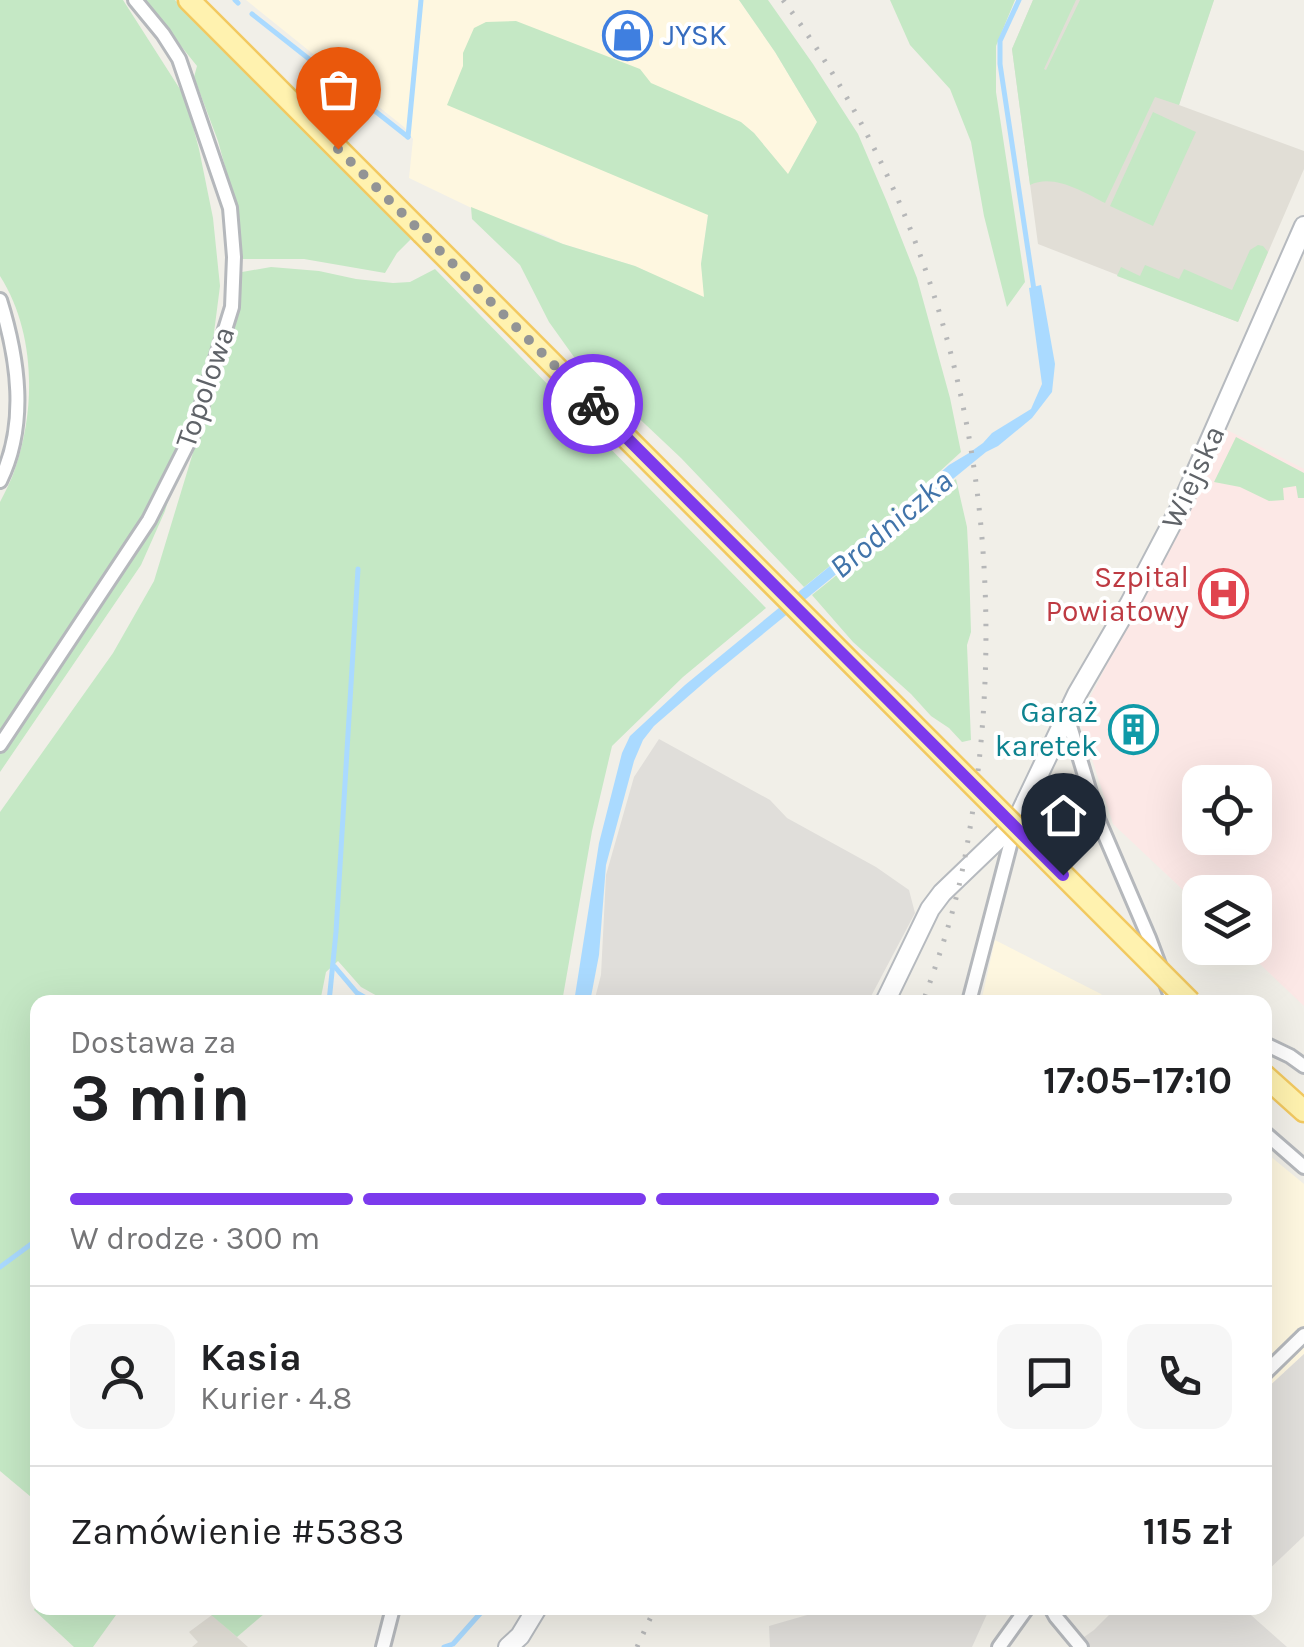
<!DOCTYPE html>
<html lang="pl">
<meta charset="utf-8">
<style>
body{margin:0;font-family:Karla,sans-serif;background:#f6f6f6;color:#202124;height:100vh;display:flex;flex-direction:column;font-size:38px;white-space:nowrap}
*{box-sizing:border-box;margin:0}
p{font-size:32px;color:#757577}
.icon{flex:none;width:55px;height:55px;fill:none;stroke:currentColor;stroke-width:2;stroke-linecap:round;stroke-linejoin:round}
.map{position:relative;flex:1;overflow:hidden}
.details{position:absolute;left:30px;top:995px;width:1242px;height:620px;display:flex;flex-direction:column;background:#fff;border-radius:20px;box-shadow:0 10px 40px #0002}
.details>*{flex:none}
.buttons{position:absolute;left:1182px;top:765px;display:grid;gap:20px}
.buttons a{display:grid;place-items:center;width:90px;height:90px;border-radius:20px;background:#fff;box-shadow:0 10px 40px #0002;font-size:50px}
.pin{position:absolute;display:grid;place-items:center;width:85px;height:85px;color:#fff;margin:-102px -42px;border-radius:50% 50% 50% 0;rotate:-45deg;box-shadow:0 0 10px #0007}
.pin .icon{rotate:45deg}
.courier{position:absolute;display:grid;place-items:center;width:100px;height:100px;margin:-50px;border:8px solid #7c3aed;border-radius:50%;background:#fff;color:#222;box-shadow:0 2px 12px #0007}
.head em{font-style:normal;font-weight:700}
.head div{display:flex;flex-direction:column-reverse}
.head{display:flex;align-items:center;justify-content:space-between;height:170px;padding:0 40px}
h1{font-size:65px;font-weight:700;line-height:75px}
.bar{display:grid;grid-template-columns:repeat(4,1fr);gap:15px 10px;align-content:center;height:120px;padding:0 40px}
.bar i{height:12px;border-radius:8px;background:#e0e0e0}
.bar .active{background:#7c3aed}
.bar p{grid-column:span 4}
.line{display:flex;align-items:center;gap:25px;padding:0 40px;border-top:2px solid #e0e0e0}
.line div{flex:1}
.round{display:grid;place-items:center;flex:none;width:105px;height:105px;border-radius:20px;background:#f6f6f6}
.map>svg:first-child{display:block}
.commercial{fill:#fef7e0}
.industrial{fill:#e0deda}
.education{fill:#e1ded6}
.medical{fill:#fce8e6;fill-rule:evenodd}
.green{fill:#c5e8c5}
.water{fill:#aadaff}
.lines{fill:none;stroke-linecap:round;stroke-linejoin:round}
.stream{stroke:#aadaff;stroke-width:5}
.street-casing{stroke:#b5b8bc;stroke-width:18}
.secondary-casing{stroke:#b6babf;stroke-width:22}
.primary-casing{stroke:#f2c960;stroke-width:25}
.street{stroke:#fff;stroke-width:12}
.secondary{stroke:#fff;stroke-width:18}
.primary{stroke:#fff2af;stroke-width:20}
.rail{stroke:#b6b7b8;stroke-width:5;stroke-dasharray:2.5 12;stroke-linecap:butt}
.primary-bridge-casing{stroke:#f2c960;stroke-width:25;stroke-linecap:butt}
.primary-bridge{stroke:#fff2af;stroke-width:20}
.done{stroke:#929495;stroke-width:10;stroke-dasharray:0 18}
.route{stroke:#7c3aed;stroke-width:12}
.labels{text-anchor:middle;dominant-baseline:central;stroke-width:8;stroke-linejoin:round;paint-order:stroke}
.shop-label{font-size:30px;fill:#366cbe;stroke:#fff;text-anchor:start}
.street-label{font-size:30px;fill:#5f6368;stroke:#fff}
.health-label{font-size:30px;fill:#be3a42;stroke:#fff;text-anchor:end}
.culture-label{font-size:30px;fill:#0d838f;stroke:#fff;text-anchor:end}
.water-label{font-size:32px;font-style:italic;fill:#4174aa;stroke:#fff}
</style>
<div class="map">
<svg width="1304" height="1647" viewBox="0 0 1304 1647">
<rect width="100%" height="100%" fill="#f1efe8"/>
<g class="commercial">
<path d="M246 0H739L775 52 817 122 788 175 754 133 741 123 708 215 701 264 705 297 698 296 635 266 563 244 542 234 484 214 409 178 413 139 404 127Z"/>
<path d="M995 940 1101 994 1107 1002H981Z"/>
<path d="M1265 1152 1304 1184V1354L1265 1390Z"/>
</g>
<g class="industrial">
<path d="M659 739 770 800 787 818 876 867 909 890 915 913 868 1002H594L601 975 606 875 634 777Z"/>
<path d="M1304 1354V1536L1265 1573V1390Z"/>
<path d="M841 1608H982L987 1614 972 1647H770L769 1626 828 1609Z"/>
<path d="M1116 1608H1243L1287 1647H1070L1094 1630Z"/>
</g>
<g class="education">
<path d="M1033 0H1214L1179 105 1304 151V169L1238 322 1038 244 1012 49Z"/>
<path d="M212 1615 248 1647H192L198 1642 189 1632Z"/>
</g>
<path class="medical" d="M1227 430 1304 469V1006L1243 948H1255V892H1200V906L1113 824 1079 719ZM1200 782H1255V838H1200Z"/>
<g class="green">
<path d="M0 0H123L185 97 199 149 213 218 220 286 211 356 165 511 141 565 0 772V502C6 490 12 479 16 466 36 406 35 331 0 276Z"/>
<path d="M144 0H175L411 239 397 253 385 273 304 259H242L233 196 218 141 194 77 197 66Z"/>
<path d="M739 0H768L813 64 858 134 887 202 917 278 950 398 961 452 891 516 804 587 681 458 574 357 549 322 520 265 472 219 471 207 563 244 635 266 704 297 701 264 708 215 447 105 463 66V53L474 28 486 22 516 21 640 69 651 83 741 122 754 133 788 174 817 122 775 52Z"/>
<path d="M890 0H1015L996 46V92L1025 282 1007 307 984 216 971 142 950 89 910 45Z"/>
<path d="M1033 0H1076L1044 69 1046 70 1080 0H1214L1179 105 1155 97 1105 203C1084 192 1053 173 1030 185L1012 49Z"/>
<path d="M1153 112 1196 132 1153 226 1110 206Z"/>
<path d="M1258 245 1263 246 1268 252 1238 322 1117 276 1121 267 1140 276 1145 265 1179 279 1184 269 1232 290 1250 250Z"/>
<path d="M271 267 319 271 356 279 393 283 410 282 435 269 766 608 683 677 612 746 592 831 562 1002H388L361 987 338 961 326 972 320 1002H38L37 1502 0 1471V812L113 653 154 581 209 400 236 302 242 272Z"/>
<path d="M1236 437 1304 473V498H1298L1296 486 1283 488 1284 500 1269 501 1240 487 1214 482Z"/>
<path d="M956 479 967 527 969 565 971 632 967 645 971 740 962 742 949 728 931 716 911 694 853 642 812 595Z"/>
<path d="M37 1604 38 1608H121L93 1647H74L34 1610Z"/>
<path d="M203 1608H271L237 1637Z"/>
</g>
<path class="water" d="M1041 285 1055 364 1052 392 1032 418 998 446 986 452 714 674 654 726 643 740 634 761 606 865 599 955 590 1002H574L599 843 622 753 630 736 685 685 891 516 949 465 969 453 983 443 992 433 1031 409 1042 384 1029 288Z"/>
<g class="lines">
<g class="stream">
<path d="M235 0 238 3"/>
<path d="M1019 0 1000 41V64L1034 290"/>
<path d="M252 14 408 137"/>
<path d="M408 137 421 0"/>
<path d="M335 967 357 993 373 1002"/>
<path d="M329 1002 336 932 358 569"/>
<path d="M0 1267 38 1239"/>
<path d="M444 1647 453 1644 485 1608"/>
</g>
<defs>
<g id="street">
<path d="M0 300C18 358 28 424 0 481"/>
<path d="M1067 716 1098 819 1149 938 1173 1002"/>
<path d="M0 745 149 520 193 433 232 307 234 257 230 208 179 59 163 34 135 0"/>
<path d="M969 1002 1015 826"/>
<path d="M1265 1044 1290 1056 1304 1066"/>
<path d="M1265 1133 1304 1167"/>
<path d="M1265 1373 1304 1335"/>
<path d="M1051 1608 1056 1617 1081 1647"/>
<path d="M383 1647 393 1608"/>
<path d="M999 1647 1027 1608"/>
</g>
<g id="secondary">
<path d="M885 1002 930 909 942 893 1016 822 1077 694 1130 603 1181 506 1304 226"/>
<path d="M508 1647 520 1636 537 1608"/>
</g>
<g id="primary">
<path d="M189 0 422 233"/>
<path d="M1265 1076 1304 1111"/>
</g>
</defs>
<use href="#street" class="street-casing"/>
<use href="#secondary" class="secondary-casing"/>
<use href="#primary" class="primary-casing"/>
<use href="#street" class="street"/>
<use href="#secondary" class="secondary"/>
<use href="#primary" class="primary"/>
<g class="rail">
<path d="M783 0C969 251 1023 569 962 872 953 916 938 960 923 1002"/>
<path d="M637 1647 655 1608"/>
</g>
<defs>
<path id="primary-bridge" d="M422 233 1190 1002"/>
</defs>
<use href="#primary-bridge" class="primary-bridge-casing"/>
<use href="#primary-bridge" class="primary-bridge"/>
</g>
<g class="lines">
<path class="done" d="M338 149 593 404"/>
<path class="route" d="M593 404 1063 875"/>
</g>
<defs>
<symbol id="shop-ring" viewBox="-11 -11 22 22"><circle r="9.5" fill="#fff" stroke="#3f7fe0" stroke-width="1.5"/><path d="M-5-2.5h2.3a2.7 3.5 0 0 1 5.4 0H5L5.5 6h-11ZM-1.5-2.5h3a1.5 2.3 0 0 0-3 0Z" fill="#3f7fe0"/></symbol>
<symbol id="hospital-ring" viewBox="-11 -11 22 22"><circle r="9.5" fill="#fff" stroke="#e0444e" stroke-width="1.5"/><path d="M-5-5h3v3.5h4V-5h3V5h-3V1.5h-4V5h-3Z" fill="#e0444e"/></symbol>
<symbol id="building-ring" viewBox="-11 -11 22 22"><circle r="9.5" fill="#fff" stroke="#0f9aa8" stroke-width="1.5"/><path d="M-4-6H4V6H1V3H-1V6H-4ZM-2.5-4.3h1.7v1.8h-1.7ZM.8-4.3h1.7v1.8H.8ZM-2.5-1h1.7V.8h-1.7ZM.8-1h1.7V.8H.8Z" fill="#0f9aa8"/></symbol>
</defs>
<g fill-rule="evenodd">
<use href="#shop-ring" x="600" y="8" width="55" height="55"/>
<use href="#hospital-ring" x="1196" y="566" width="55" height="55"/>
<use href="#building-ring" x="1106" y="702" width="55" height="55"/>
</g>
<g class="labels">
<g class="shop-label">
<text x="663" y="35">JYSK</text>
</g>
<g class="street-label">
<text transform="translate(205 387) rotate(-71)">Topolowa</text>
<text transform="translate(1193 477) rotate(-65)">Wiejska</text>
</g>
<g class="health-label">
<text x="1189" y="577">Szpital<tspan x="1189" dy="34">Powiatowy</tspan></text>
</g>
<g class="culture-label">
<text x="1098" y="712">Garaż<tspan x="1098" dy="34">karetek</tspan></text>
</g>
<g class="water-label">
<text transform="translate(891 524) rotate(-40)">Brodniczka</text>
</g>
</g>
</svg>
<div class="buttons">
<a><svg class="icon" aria-label="locate" viewBox="0 0 24 24"><circle cx="12" cy="12" r="6"/><path d="M12 2v4M12 18v4M2 12h4M18 12h4"/></svg></a>
<a><svg class="icon" aria-label="layers" viewBox="0 0 24 24"><path d="M12 4l9 5-9 5-9-5zM3 14l9 5 9-5"/></svg></a>
</div>
<div class="pin" style="left:338px;top:149px;background:#ea580c"><svg class="icon" aria-label="bag" viewBox="0 0 24 24"><path d="M5 8h14l-1 12H6zM9 8a3 3 0 0 1 6 0"/></svg></div>
<div class="pin" style="left:1063px;top:875px;background:#1f2937"><svg class="icon" aria-label="home" viewBox="0 0 24 24"><path d="M3 11l9-7 9 7M6 9v11h12V9"/></svg></div>
<div class="courier" style="left:593px;top:404px"><svg class="icon" aria-label="bike" viewBox="0 0 24 24"><circle cx="6" cy="16" r="4"/><circle cx="18" cy="16" r="4"/><path d="M6 16l4-8h5l3 8M10 8l3 8H6M13 5h3"/></svg></div>
<section class="details">
<div class="head"><div><h1>3 min</h1><p>Dostawa za</p></div><em>17:05–17:10</em></div>
<div class="bar"><i class="active"></i><i class="active"></i><i class="active"></i><i></i><p>W drodze · 300 m</p></div>
<div class="line" style="height:180px"><a class="round"><svg class="icon" aria-label="person" viewBox="0 0 24 24"><circle cx="12" cy="8" r="4"/><path d="M4 21q1-7 8-7t8 7"/></svg></a><div><b>Kasia</b><p>Kurier · 4.8</p></div><a class="round"><svg class="icon" aria-label="chat" viewBox="0 0 24 24"><path d="M4 5h16v11H9l-5 4z"/></svg></a><a class="round"><svg class="icon" aria-label="phone" viewBox="0 0 24 24"><path d="M5 4h4l2 5-3 2q2 4 5 5l2-3 5 2v4C11 20 4 13 5 4z"/></svg></a></div>
<div class="line" style="height:130px"><div>Zamówienie #5383</div><b>115 zł</b></div>
</section>
</div>
